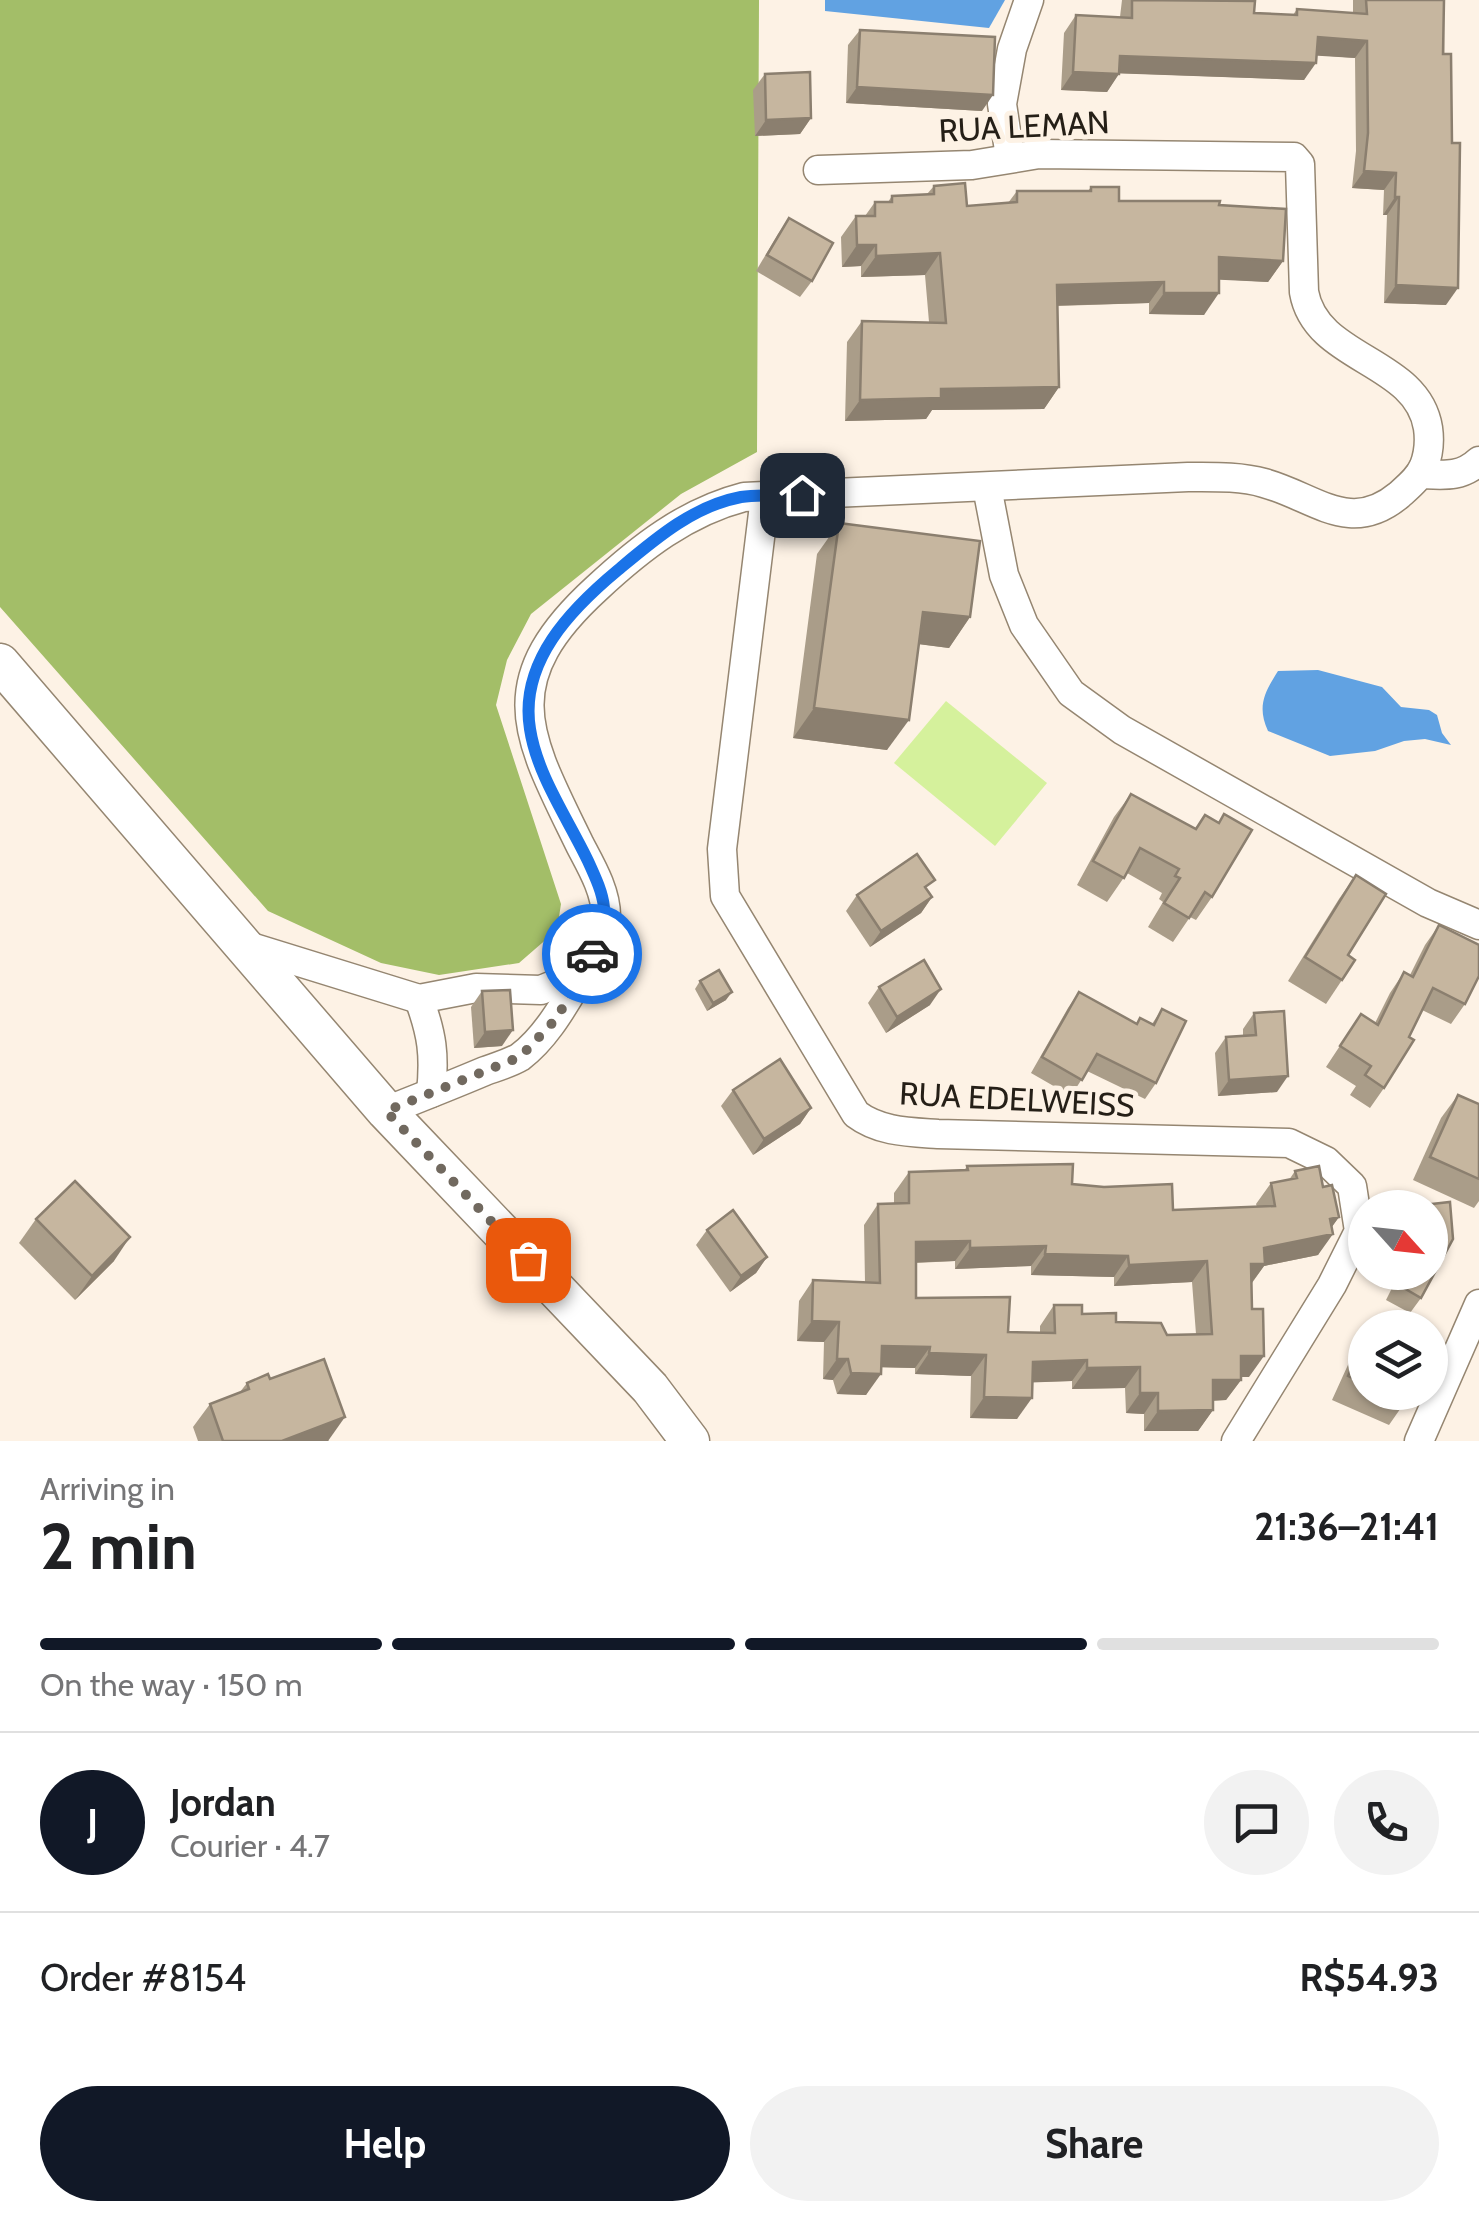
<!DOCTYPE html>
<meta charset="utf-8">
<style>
body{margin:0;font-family:Cabin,sans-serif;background:#f2f2f2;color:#202124;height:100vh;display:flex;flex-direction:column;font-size:38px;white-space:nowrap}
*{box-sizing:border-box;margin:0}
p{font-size:32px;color:#757577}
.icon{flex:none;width:55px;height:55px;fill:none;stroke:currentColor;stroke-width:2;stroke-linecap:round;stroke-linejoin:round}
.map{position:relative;height:1441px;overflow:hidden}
.sheet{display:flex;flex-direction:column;background:#fff;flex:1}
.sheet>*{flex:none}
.needle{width:65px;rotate:117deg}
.buttons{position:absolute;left:1348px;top:1190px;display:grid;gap:20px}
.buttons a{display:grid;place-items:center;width:100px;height:100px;border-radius:50%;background:#fff;box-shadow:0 2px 8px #0004;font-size:50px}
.pin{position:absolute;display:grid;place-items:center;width:85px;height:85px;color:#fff;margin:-42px;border-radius:20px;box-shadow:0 5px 15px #0006}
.courier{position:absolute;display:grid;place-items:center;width:100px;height:100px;margin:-50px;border:8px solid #1a73e8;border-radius:50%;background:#fff;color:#222;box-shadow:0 2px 12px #0007}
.head em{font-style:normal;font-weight:700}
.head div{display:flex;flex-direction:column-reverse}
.head{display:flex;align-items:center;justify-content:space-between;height:170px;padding:0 40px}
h1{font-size:65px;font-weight:700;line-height:75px}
.bar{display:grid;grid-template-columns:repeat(4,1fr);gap:15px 10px;align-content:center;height:120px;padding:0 40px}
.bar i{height:12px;border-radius:8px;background:#e0e0e0}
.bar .on{background:#111827}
.bar p{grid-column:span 4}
.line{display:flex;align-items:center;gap:25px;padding:0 40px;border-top:2px solid #e0e0e0}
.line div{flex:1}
.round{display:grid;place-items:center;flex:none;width:105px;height:105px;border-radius:52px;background:#f2f2f2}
.cta{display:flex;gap:20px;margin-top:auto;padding:20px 40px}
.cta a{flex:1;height:115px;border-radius:60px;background:#111827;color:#fff;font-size:40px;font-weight:700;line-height:115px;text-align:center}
.cta a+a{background:#f2f2f2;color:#202124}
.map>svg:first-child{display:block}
.green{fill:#d5f19c}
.forest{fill:#a3be68}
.water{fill:#61a2e2}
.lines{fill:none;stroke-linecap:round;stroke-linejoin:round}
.street-casing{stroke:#958671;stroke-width:31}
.secondary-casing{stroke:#958671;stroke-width:41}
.street{stroke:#fff;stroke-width:28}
.secondary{stroke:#fff;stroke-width:38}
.wall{fill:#aa9d89;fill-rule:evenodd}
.shaded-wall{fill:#8b7f6f}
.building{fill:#c6b69f;stroke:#8b7f6f;stroke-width:2.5;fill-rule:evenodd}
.done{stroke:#71695f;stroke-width:10;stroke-dasharray:0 18}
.route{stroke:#1a73e8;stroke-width:12}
.labels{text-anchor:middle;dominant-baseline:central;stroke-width:10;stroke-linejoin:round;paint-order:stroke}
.street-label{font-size:32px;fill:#251f17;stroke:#fdf2e5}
</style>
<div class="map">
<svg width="1479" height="1441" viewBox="0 0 1479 1441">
<rect width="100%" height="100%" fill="#fdf2e5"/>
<path class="green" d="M946 701 1047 783 995 846 894 763Z"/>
<path class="forest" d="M0 0H759L757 452 681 494 531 614 507 660 496 705 561 904 557 930 519 963 439 975 381 963 268 911 0 607Z"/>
<g class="water">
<path d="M825 0H1005L989 28 825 11Z"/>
<path d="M1318 670 1382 687 1401 707 1429 710 1437 715 1442 733 1451 745 1425 739 1404 741 1375 751 1330 756 1268 731C1257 707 1264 693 1278 671Z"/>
</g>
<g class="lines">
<defs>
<g id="street">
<path d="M1010 157 1002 104 1012 49 1029 0"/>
<path d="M1420 474C1443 475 1461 478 1479 461"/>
<path d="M987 487 1004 575 1024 625 1071 693 1122 730 1428 903 1479 925"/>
<path d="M765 497 722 849 725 896 856 1114C880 1132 909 1132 938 1134L1289 1143 1326 1161 1352 1186 1359 1231 1332 1285 1236 1441"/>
<path d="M241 944 419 999 476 988 541 990 582 973"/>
<path d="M419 999C432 1034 435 1055 431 1093"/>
<path d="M386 1111C419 1098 452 1085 485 1071 496 1067 510 1063 520 1057 544 1039 561 1010 576 985 587 965 605 939 606 916 606 891 591 866 580 845 527 736 493 683 597 588 640 548 686 512 744 497L1188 477C1213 477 1240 476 1264 483 1315 497 1350 536 1399 495 1409 486 1419 478 1424 466 1429 453 1430 442 1428 428 1417 359 1316 361 1304 292L1300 164 1294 157 1039 154 972 165 818 170"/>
<path d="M1419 1441 1479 1304"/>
</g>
<path id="secondary" d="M0 663 386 1111 650 1388 690 1441"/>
</defs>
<use href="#street" class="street-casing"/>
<use href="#secondary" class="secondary-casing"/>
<use href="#street" class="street"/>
<use href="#secondary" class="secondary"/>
</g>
<g class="wall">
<path d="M1122 0H1234L1254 13 1293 15 1297 9 1353 13V0H1444L1446 305 1384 303 1387 215H1383L1384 190 1352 188 1356 151 1355 58 1317 55 1304 80 1119 73 1107 92 1061 90 1064 33 1076 15 1120 17Z"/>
<path d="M860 30 982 111 846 103 848 45Z"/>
<path d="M765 74 811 118 800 134 755 136 753 90Z"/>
<path d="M934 186 967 206 1008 203 1017 191H1088L1091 187 1119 201 1219 205 1283 261 1268 282 1219 279 1204 315 1149 314V303L1057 306 1059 387 1044 409 932 410 926 419 845 421 847 342 862 321 929 322 925 275 861 277V266L842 267 841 237 856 216H865L875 202H888L892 196 927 194Z"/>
<path d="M789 218 812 281 800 297 756 271 778 234Z"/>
<path d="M839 523 970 617 949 648 919 644 887 750 793 738 817 554Z"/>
<path d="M1131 794 1195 829 1205 815 1212 897 1196 920 1190 917 1173 942 1148 927 1163 902 1159 899 1162 893 1127 873 1107 902 1077 885 1114 817Z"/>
<path d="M1356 875 1348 955 1342 980 1326 1004 1288 981 1339 899Z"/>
<path d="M857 895 932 897 921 913 870 947 846 911Z"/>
<path d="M1439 925 1465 1004 1451 1024 1422 1010 1384 1088 1370 1108 1350 1095 1356 1086 1326 1067 1361 1014 1375 1023 1390 993 1404 972 1410 975 1425 945Z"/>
<path d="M700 981 726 1000 707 1011 695 989Z"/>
<path d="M879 987 930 1005 886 1033 868 1003Z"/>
<path d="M482 991 502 1046 474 1048 471 1007Z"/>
<path d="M1079 992 1136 1024 1140 1018 1152 1024 1162 1009 1156 1083 1145 1099 1087 1071 1071 1096 1031 1073 1068 1008Z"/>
<path d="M1254 1013 1277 1092 1218 1096 1215 1053 1226 1037 1243 1036V1029Z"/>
<path d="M733 1090 811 1108 800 1124 753 1155 721 1106Z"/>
<path d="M1458 1095 1479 1104V1201L1474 1208 1413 1180 1441 1118Z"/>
<path d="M967 1166 1072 1184 1173 1210 1257 1207 1256 1204 1271 1183 1289 1180 1295 1171 1323 1187 1339 1217 1331 1228 1318 1255 1264 1266 1252 1283 1249 1377H1241V1380L1226 1400 1213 1401V1410L1198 1431H1144V1414L1126 1413 1125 1388 1072 1389V1381L1032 1382 1017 1419 970 1418 971 1376 915 1374V1368L881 1367 866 1395 837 1394 833 1380 823 1379 824 1342 797 1341 799 1301 813 1280 865 1282 864 1225 878 1204 894 1203V1193L909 1172 964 1171ZM955 1261V1269L1031 1266V1275L1114 1277V1286L1192 1282 1196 1334 1167 1335 1082 1314 1054 1305 1040 1326V1333L1008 1332 916 1298V1263Z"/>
<path d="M1450 1202 1453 1239 1421 1298 1410 1313 1386 1300 1400 1272H1430V1208H1420L1422 1205Z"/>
<path d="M36 1219 114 1261 75 1300 19 1243Z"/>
<path d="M707 1230 767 1257 756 1273 730 1292 696 1245Z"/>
<path d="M1365 1334V1392H1410L1405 1402 1389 1425 1332 1400 1357 1345Z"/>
<path d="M270 1379 329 1441H198L193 1427 210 1404 240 1392 247 1383Z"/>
</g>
<g class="shaded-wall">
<path d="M1318 37 1367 41 1355 58 1306 55Z"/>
<path d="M1120 56 1316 63 1304 80 1108 73Z"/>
<path d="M1073 72 1119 74 1107 92 1061 90Z"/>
<path d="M857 87 993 95 982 111 846 103Z"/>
<path d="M811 118 800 134 755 136 766 120Z"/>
<path d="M1364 171 1396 173 1384 190 1352 188Z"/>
<path d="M1395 197H1399L1387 215H1383Z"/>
<path d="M857 245H876L861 266 842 267Z"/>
<path d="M940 253 925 275 861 277 876 256Z"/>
<path d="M1219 257 1283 261 1268 282 1204 279Z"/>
<path d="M1164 282 1149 303 1042 306 1057 285Z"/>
<path d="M1396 285 1458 288 1446 305 1384 303Z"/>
<path d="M1164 293H1219L1204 315 1149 314Z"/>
<path d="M1059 387 1044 409 932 410 926 419 845 421 860 400 941 389Z"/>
<path d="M923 612 970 617 949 648 902 642Z"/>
<path d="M814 708 909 720 887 750 793 738Z"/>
<path d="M932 897 921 913 870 947 881 931Z"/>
<path d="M941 989 930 1005 886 1033 897 1017Z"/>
<path d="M732 992 726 1000 707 1011 713 1003Z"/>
<path d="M513 1030 502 1046 474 1048 485 1032Z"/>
<path d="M1288 1076 1277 1092 1218 1096 1229 1080Z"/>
<path d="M811 1108 800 1124 753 1155 764 1139Z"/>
<path d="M1339 1217 1326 1235 1333 1234 1318 1255 1264 1266 1250 1285H1237L1264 1248 1330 1219Z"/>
<path d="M130 1237 114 1261 75 1300 92 1276Z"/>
<path d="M970 1241 955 1261 901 1263 916 1242Z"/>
<path d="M1046 1246 1031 1266 955 1269 970 1248Z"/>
<path d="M1045 1254 1128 1256 1114 1277 1031 1275Z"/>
<path d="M767 1257 756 1273 730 1292 741 1276Z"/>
<path d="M1207 1261 1192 1282 1114 1286 1129 1265Z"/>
<path d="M812 1321 839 1322 824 1342 797 1341Z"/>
<path d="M882 1346 930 1347 915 1368 867 1367Z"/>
<path d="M929 1353 986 1355 971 1376 915 1374Z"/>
<path d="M1241 1356H1264L1249 1377H1227Z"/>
<path d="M837 1359H848L833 1380 823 1379Z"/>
<path d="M1087 1360 1072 1381 1018 1383 1033 1362Z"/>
<path d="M1140 1367 1125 1388 1072 1389 1087 1368Z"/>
<path d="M851 1373 881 1374 866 1395 837 1394Z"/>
<path d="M1213 1380H1241L1226 1400 1198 1401Z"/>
<path d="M1140 1393H1158L1144 1414 1126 1413Z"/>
<path d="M984 1397 1032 1398 1017 1419 970 1418Z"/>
<path d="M1213 1410 1198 1431H1144L1158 1411Z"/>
<path d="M345 1417 328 1441H282Z"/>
</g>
<g class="building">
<path d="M1132 0 1255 1 1254 13 1297 15V9L1367 14 1366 0H1444L1443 54H1451L1452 143H1460L1458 288 1396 285 1399 197H1395L1396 173 1364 171 1368 133 1367 41 1318 37 1316 63 1120 56 1119 74 1073 72 1076 15 1132 18Z"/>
<path d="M860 30 995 37 993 95 857 87Z"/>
<path d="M810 72 811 118 766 120 765 74Z"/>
<path d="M965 183 967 206 1017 202V191H1091V187H1119V201H1220L1219 205 1286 209 1283 261 1219 257V293H1164V282L1057 285 1059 387 941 389V398L860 400 862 321 946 323 940 253 876 256V245H857L856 216H875V202H892V196L934 194V186Z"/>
<path d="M789 218 833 243 812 281 767 255Z"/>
<path d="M839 523 980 541 970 617 923 612 909 720 814 708Z"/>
<path d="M1131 794 1196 829 1205 815 1219 823 1224 814 1252 830 1212 897 1205 892 1189 918 1164 903 1180 878 1175 876 1179 869 1140 848 1124 878 1093 861Z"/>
<path d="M917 854 935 880 925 887 932 897 881 931 857 895Z"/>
<path d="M1356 875 1386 894 1348 955 1355 960 1342 980 1305 957Z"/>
<path d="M1439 925 1479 945V976L1465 1004 1433 988 1409 1037 1414 1040 1384 1088 1365 1075 1371 1066 1340 1046 1361 1014 1378 1025 1404 972 1413 977Z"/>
<path d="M924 960 941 989 897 1017 879 987Z"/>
<path d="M719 970 732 992 713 1003 700 981Z"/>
<path d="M510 990 513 1030 485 1032 482 991Z"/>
<path d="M1079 992 1137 1024 1140 1018 1154 1025 1162 1009 1186 1021 1156 1083 1097 1054 1082 1080 1042 1057Z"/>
<path d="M1284 1011 1288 1076 1229 1080 1226 1037 1256 1035 1254 1013Z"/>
<path d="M780 1059 811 1108 764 1139 733 1090Z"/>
<path d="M1458 1095 1479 1104V1179L1430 1157Z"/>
<path d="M1073 1164 1072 1184 1104 1187 1172 1184 1173 1210 1275 1206 1271 1183 1297 1178 1295 1171 1319 1166 1323 1187 1332 1185 1339 1217 1330 1219 1333 1234 1264 1248 1265 1264H1251L1252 1309H1263L1264 1356H1241V1380H1213V1410L1158 1411V1393H1140V1367L1087 1368V1360L1033 1362 1032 1398 984 1397 986 1355 929 1353 930 1347 882 1346 881 1374 851 1373 848 1359H837L839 1322 812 1321 813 1280 880 1283 878 1204 909 1203V1172L968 1170 967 1166ZM970 1241V1248L1046 1246 1045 1254 1128 1256 1129 1265 1207 1261 1212 1334 1167 1335 1161 1323 1116 1322V1313L1082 1314V1305H1054L1055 1333 1008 1332 1010 1297 916 1298V1242Z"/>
<path d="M75 1181 130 1237 92 1276 36 1219Z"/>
<path d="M1450 1202 1453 1239 1421 1298 1397 1284 1403 1272H1430V1208H1422V1205Z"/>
<path d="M733 1210 767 1257 741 1276 707 1230Z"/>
<path d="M1373 1322 1386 1328H1371Z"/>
<path d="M1365 1340V1384L1348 1376Z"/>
<path d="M324 1359 345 1417 282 1441H223L210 1404 249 1389 247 1383 268 1374 270 1379Z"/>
<path d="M1385 1392H1410L1405 1402Z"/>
</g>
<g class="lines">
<path class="done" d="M528 1260 386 1111 520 1057 557 1018 592 954"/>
<path class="route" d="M592 954C612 915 605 898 588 861 568 819 537 775 530 729 519 662 571 609 618 570 655 539 693 506 741 497 761 494 783 496 802 495"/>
</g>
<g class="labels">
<g class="street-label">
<text transform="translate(1024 126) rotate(-3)">RUA LEMAN</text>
<text transform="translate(1017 1099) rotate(3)">RUA EDELWEISS</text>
</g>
</g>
</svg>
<div class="buttons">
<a><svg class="needle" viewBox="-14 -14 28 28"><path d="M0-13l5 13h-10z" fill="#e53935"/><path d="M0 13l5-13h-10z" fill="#757577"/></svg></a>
<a><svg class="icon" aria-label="layers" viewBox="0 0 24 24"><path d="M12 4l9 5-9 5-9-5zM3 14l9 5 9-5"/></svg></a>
</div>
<div class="pin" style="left:528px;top:1260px;background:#ea580c"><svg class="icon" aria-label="bag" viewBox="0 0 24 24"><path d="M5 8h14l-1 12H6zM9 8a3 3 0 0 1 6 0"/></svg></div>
<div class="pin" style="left:802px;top:495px;background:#1f2937"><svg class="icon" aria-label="home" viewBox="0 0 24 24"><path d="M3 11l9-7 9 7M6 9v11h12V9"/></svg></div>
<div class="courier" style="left:592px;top:954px"><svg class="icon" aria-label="car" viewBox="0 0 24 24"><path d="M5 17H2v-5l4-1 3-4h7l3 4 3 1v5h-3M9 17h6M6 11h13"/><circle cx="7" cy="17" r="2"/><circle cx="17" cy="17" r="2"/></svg></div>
</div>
<section class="sheet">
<div class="head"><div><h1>2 min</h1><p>Arriving in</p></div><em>21:36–21:41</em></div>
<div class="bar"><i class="on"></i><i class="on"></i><i class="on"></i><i></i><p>On the way · 150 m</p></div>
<div class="line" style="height:180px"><b class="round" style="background:#111827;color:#fff">J</b><div><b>Jordan</b><p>Courier · 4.7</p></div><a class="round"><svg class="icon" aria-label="chat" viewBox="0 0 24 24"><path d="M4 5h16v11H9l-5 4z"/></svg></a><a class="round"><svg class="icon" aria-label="phone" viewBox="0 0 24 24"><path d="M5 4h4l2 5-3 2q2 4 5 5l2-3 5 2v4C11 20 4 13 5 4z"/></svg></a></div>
<div class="line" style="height:130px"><div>Order #8154</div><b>R$54.93</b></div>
<div class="cta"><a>Help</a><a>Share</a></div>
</section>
